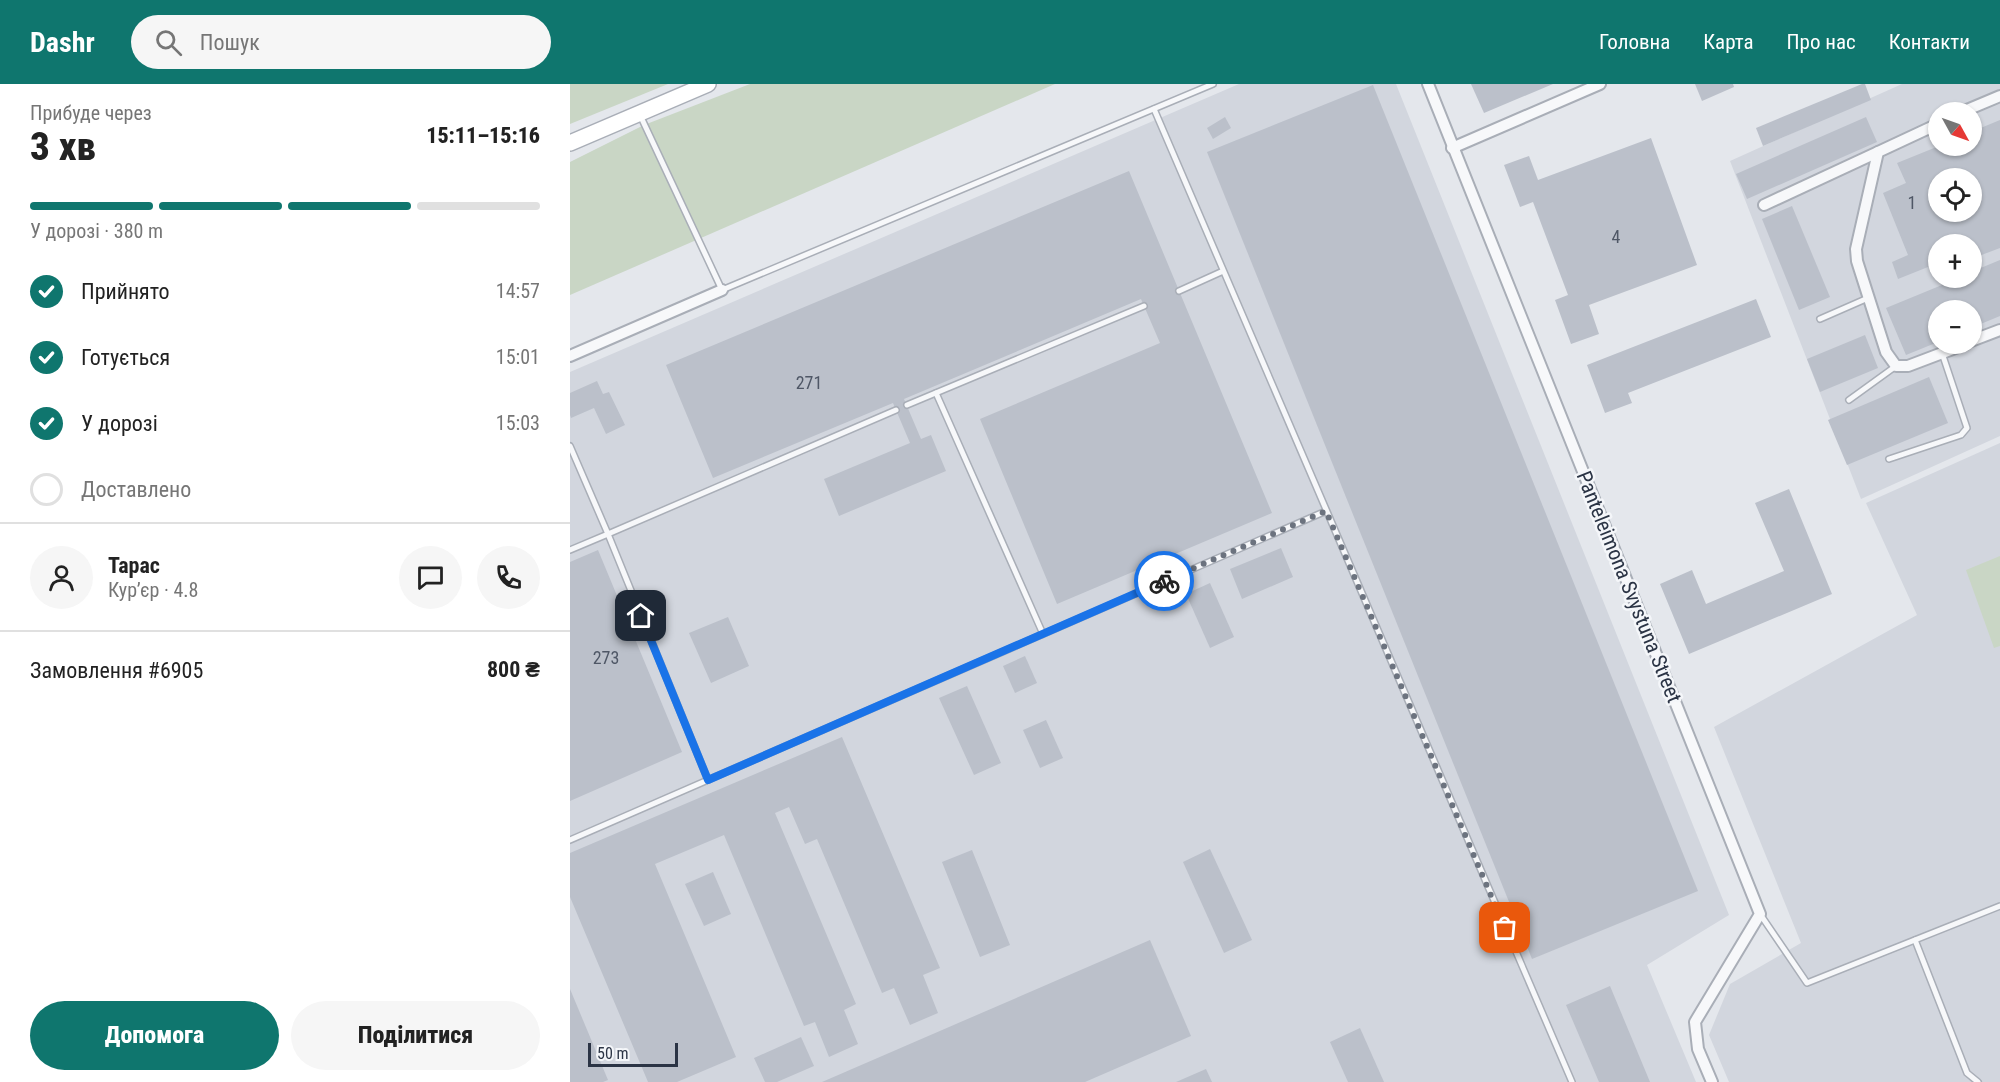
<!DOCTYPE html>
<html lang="uk">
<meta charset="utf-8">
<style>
body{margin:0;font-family:"Roboto Condensed",sans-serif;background:#f6f6f6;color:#222;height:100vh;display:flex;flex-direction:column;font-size:22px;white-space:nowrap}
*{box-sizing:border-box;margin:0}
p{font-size:20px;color:#767676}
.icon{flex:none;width:33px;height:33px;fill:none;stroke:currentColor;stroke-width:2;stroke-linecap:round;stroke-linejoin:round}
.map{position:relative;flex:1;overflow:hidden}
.details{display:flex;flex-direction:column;background:#fff;width:570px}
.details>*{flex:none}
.needle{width:39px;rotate:130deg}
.buttons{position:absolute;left:1358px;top:18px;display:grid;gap:12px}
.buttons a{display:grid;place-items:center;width:54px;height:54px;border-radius:50%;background:#fff;box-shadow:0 2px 4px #0004;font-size:30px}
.scale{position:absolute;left:18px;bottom:15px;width:90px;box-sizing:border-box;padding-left:6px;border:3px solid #2b3445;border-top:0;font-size:16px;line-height:21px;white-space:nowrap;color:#2b3445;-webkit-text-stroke:4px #f4f6f9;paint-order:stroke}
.pin{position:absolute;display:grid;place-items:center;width:51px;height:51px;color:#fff;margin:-26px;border-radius:12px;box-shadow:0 3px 9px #0006}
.courier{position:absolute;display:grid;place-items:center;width:60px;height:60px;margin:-30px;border:4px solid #1a73e8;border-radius:50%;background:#fff;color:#222;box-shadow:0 2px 8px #0007}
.head em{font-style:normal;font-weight:800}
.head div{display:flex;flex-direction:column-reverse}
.head{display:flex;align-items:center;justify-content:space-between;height:102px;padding:0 30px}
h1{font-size:39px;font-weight:800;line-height:45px}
.bar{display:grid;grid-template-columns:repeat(4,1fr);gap:9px 6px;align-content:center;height:72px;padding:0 30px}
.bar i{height:8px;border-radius:4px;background:#e0e0e0}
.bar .active{background:#0f766e}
.bar p{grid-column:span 4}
.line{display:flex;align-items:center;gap:15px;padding:0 30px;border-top:2px solid #e0e0e0}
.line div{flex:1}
.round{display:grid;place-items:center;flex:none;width:63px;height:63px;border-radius:32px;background:#f6f6f6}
ol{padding:0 30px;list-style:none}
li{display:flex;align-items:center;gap:18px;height:66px}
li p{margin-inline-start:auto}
li .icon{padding:6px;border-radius:50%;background:#0f766e;color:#fff;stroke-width:4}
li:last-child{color:#767676}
li i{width:33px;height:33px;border:3px solid #e0e0e0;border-radius:50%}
.cta{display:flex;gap:12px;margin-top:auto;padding:12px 30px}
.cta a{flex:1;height:69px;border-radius:36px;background:#0f766e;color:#fff;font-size:24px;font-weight:800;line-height:69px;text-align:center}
.cta a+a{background:#f6f6f6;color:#222}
header{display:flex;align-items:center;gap:36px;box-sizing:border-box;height:84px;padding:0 30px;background:#0f766e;color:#fff}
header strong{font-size:28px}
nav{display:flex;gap:33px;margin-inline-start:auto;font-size:21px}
.search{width:420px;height:54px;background:#f6f6f6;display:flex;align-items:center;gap:15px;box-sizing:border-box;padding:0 21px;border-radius:33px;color:#767676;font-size:22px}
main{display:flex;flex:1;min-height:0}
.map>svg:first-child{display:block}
.built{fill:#d2d6de;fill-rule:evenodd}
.green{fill:#c9d6c5}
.building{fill:#bbc0ca;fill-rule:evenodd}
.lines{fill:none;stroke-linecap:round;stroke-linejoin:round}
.lane-casing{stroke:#a9aeb7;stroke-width:8}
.street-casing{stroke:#a9aeb7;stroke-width:14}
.secondary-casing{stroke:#a9aeb7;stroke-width:18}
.lane{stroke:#f7f8fa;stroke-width:5}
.street{stroke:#f7f8fa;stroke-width:10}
.secondary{stroke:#fff;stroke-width:15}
.done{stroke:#6c737f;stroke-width:6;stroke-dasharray:0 10.8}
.route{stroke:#1a73e8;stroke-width:8}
.labels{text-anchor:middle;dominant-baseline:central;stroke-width:5;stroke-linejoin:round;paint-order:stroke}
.number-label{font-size:18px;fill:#4f5766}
.street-label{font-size:21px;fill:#2b3445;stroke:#f4f6f9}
</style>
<header>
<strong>Dashr</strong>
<div class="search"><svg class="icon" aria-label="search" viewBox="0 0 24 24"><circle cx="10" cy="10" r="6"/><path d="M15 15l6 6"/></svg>Пошук</div>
<nav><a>Головна</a><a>Карта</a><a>Про нас</a><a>Контакти</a></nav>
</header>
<main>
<section class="details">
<div class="head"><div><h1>3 хв</h1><p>Прибуде через</p></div><em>15:11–15:16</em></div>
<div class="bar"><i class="active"></i><i class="active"></i><i class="active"></i><i></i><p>У дорозі · 380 m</p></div>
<ol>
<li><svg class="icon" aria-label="check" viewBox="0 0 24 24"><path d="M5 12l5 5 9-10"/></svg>Прийнято<p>14:57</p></li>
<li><svg class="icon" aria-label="check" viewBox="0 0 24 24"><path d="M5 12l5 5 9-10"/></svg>Готується<p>15:01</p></li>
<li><svg class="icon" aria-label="check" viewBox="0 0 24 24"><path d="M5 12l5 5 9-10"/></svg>У дорозі<p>15:03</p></li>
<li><i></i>Доставлено</li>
</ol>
<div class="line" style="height:108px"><a class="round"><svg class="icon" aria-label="person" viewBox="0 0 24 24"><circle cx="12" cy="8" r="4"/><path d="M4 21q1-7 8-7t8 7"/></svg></a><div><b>Тарас</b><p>Кур’єр · 4.8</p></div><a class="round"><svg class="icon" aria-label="chat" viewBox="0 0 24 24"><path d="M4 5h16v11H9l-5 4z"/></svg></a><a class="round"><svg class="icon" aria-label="phone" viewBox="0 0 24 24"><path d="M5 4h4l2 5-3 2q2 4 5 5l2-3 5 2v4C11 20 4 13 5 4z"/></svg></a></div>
<div class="line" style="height:78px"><div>Замовлення #6905</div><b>800 ₴</b></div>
<div class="cta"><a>Допомога</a><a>Поділитися</a></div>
</section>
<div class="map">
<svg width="1430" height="998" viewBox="0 0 1430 998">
<rect width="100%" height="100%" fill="#e4e7ec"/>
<g class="built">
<path d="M669 0H826L1159 831 1077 881 1126 998H0V288Z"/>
<path d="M1332 0H1430V352L1291 415 1160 77ZM1368 28H1401V62H1368ZM1368 94H1401V128H1368ZM1368 160H1401V194H1368ZM1368 226H1401V260H1368Z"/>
<path d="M1430 359V998H1159L1139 951 1160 900 1231 859 1144 643 1347 531 1296 419Z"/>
</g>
<g class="green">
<path d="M0 0H98L0 40Z"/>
<path d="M180 0H485L0 211V78L74 41Z"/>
<path d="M1430 472V562L1424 564 1396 486Z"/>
</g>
<g class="building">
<path d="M901 0H983L914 29Z"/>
<path d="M1125 0H1163L1164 3 1132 17Z"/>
<path d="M1292 0H1295L1301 16 1193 62 1186 44Z"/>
<path d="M803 1 1128 807 962 875 637 68Z"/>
<path d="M655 33 661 44 643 55 637 44Z"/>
<path d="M1296 33 1307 58 1177 115 1166 90Z"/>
<path d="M1430 36V164L1401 175V160H1368V179L1328 195 1322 178 1338 171 1313 109 1336 99 1327 79 1369 62H1401V48ZM1368 94H1401V128H1368Z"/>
<path d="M1081 54 1127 181 1019 221 1029 250 1001 260 985 216 998 211 963 118 950 123 934 81 959 72 968 96Z"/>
<path d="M559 87 702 429 487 520 410 335 590 259 571 215 334 315 351 355 361 351 376 387 269 432 254 395 340 359 323 319 143 394 96 281Z"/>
<path d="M1222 122 1260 213 1229 226 1192 135Z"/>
<path d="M1430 176V232L1401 244V226H1368V258L1336 271 1316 224 1389 194H1401V188Z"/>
<path d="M1186 215 1201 253 1058 309 1062 319 1035 329 1017 281Z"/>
<path d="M1295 251 1308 284 1250 308 1237 275Z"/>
<path d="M1359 293 1378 339 1277 381 1258 336Z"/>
<path d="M27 297 33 310 39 308 55 341 36 350 24 324 1 334 0 331V309Z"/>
<path d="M1219 405 1262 510 1119 570 1090 500 1122 486 1136 520 1214 487 1185 419Z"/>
<path d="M711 464 723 493 672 515 660 485Z"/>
<path d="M28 466 112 668 0 717V478Z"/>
<path d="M640 499 664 553 640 564 616 510Z"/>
<path d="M158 533 179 582 141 599 119 549Z"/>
<path d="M455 572 467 599 445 609 433 582Z"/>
<path d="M397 602 431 679 404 691 369 614Z"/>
<path d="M476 636 493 674 470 684 453 646Z"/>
<path d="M272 653 370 884 353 891 368 929 340 941 324 904 312 909 247 755 235 760 219 723 205 729 286 920 274 926 288 960 259 973 245 938 234 942 154 751 85 780 166 973 107 998H78L0 813V769Z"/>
<path d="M640 765 682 856 654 869 613 778Z"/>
<path d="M402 766 440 861 410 873 372 778Z"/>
<path d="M143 788 161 830 134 842 115 800Z"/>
<path d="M580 856 621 952 515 998H252Z"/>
<path d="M1040 902 1080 998H1029L996 921Z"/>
<path d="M0 905 38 996 33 998H0Z"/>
<path d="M790 944 814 998H778L760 958Z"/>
<path d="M231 953 244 982 207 998H195L184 974Z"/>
<path d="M636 985 642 998H606Z"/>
</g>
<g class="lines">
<defs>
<g id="lane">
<path d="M584 25 1002 998"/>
<path d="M70 31 152 206 643 0"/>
<path d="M609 207 651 188"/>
<path d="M1250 235 1298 214"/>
<path d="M366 309 473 550"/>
<path d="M1279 316 1326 282"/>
<path d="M337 321 574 222"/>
<path d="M0 362 38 450 326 326"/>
<path d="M1319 375 1391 351 1397 344 1372 269"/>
<path d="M0 466 38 450 138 696"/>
<path d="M0 756 756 427"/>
<path d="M1190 830 1237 899 1430 822"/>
<path d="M1345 856 1397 989 1408 998"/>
</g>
<g id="street">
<path d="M858 0 1190 830 1125 938 1128 965 1142 998"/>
<path d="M1392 28 1430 12"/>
<path d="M1368 40 1308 68 1286 165 1287 177 1316 268 1326 282H1338L1396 260"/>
<path d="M882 64 1030 0"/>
<path d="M1194 121 1308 68"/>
<path d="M1401 257 1430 246"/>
<path d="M0 272 152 206"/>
</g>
<path id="secondary" d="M0 59 138 0"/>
</defs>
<use href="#lane" class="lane-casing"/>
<use href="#street" class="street-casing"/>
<use href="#secondary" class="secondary-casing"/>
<use href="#lane" class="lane"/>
<use href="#street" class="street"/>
<use href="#secondary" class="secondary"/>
</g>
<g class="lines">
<path class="done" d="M594 497 756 427 935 844"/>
<path class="route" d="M71 532 138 696 594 497"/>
</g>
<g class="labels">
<g class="number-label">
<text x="1342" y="118">1</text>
<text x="1046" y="152">4</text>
<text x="239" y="298">271</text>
<text x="36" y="573">273</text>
</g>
<g class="street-label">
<text transform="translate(1059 503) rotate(68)">Panteleimona Svystuna Street</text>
</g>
</g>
</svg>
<div class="buttons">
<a><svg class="needle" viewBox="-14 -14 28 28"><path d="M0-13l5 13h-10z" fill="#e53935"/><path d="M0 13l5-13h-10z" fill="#767676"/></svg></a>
<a><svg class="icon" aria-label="locate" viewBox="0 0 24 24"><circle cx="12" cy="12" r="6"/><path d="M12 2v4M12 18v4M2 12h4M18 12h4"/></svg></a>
<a>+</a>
<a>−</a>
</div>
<div class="scale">50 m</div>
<div class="pin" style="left:935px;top:844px;background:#ea580c"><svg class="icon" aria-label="bag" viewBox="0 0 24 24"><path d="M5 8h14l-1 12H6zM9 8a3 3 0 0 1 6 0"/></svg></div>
<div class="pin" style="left:71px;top:532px;background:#1f2937"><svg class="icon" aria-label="home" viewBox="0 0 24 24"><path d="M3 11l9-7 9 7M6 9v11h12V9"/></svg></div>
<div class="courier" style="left:594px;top:497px"><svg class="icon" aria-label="bike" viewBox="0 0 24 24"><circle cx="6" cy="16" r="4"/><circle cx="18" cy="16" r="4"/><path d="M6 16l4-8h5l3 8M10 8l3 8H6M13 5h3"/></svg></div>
</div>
</main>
